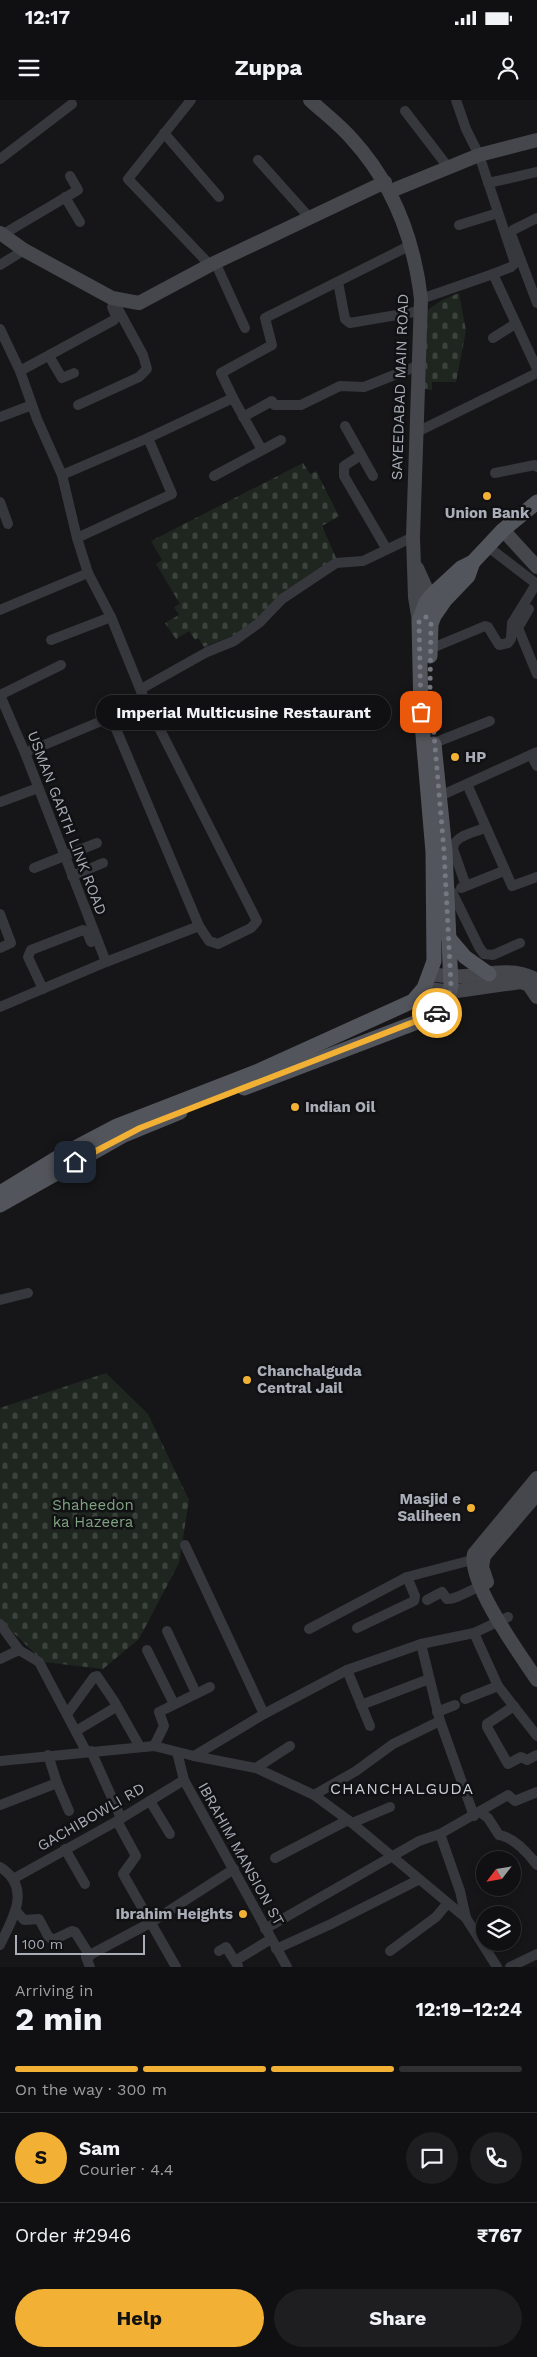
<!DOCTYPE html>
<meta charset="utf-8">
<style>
body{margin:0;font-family:"Work Sans",sans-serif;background:#1e1e20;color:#f1f3f6;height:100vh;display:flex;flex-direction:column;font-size:19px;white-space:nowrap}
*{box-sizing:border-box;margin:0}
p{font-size:16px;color:#9c9d9f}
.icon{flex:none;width:28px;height:28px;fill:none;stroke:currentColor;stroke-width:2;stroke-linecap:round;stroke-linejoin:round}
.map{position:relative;height:1867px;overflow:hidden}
.panel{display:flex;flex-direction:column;background:#101012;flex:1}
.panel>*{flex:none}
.needle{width:32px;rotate:239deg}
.buttons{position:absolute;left:476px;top:1751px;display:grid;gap:10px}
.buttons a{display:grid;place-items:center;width:45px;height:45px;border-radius:50%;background:#101012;box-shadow:0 2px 8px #0003,0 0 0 1px #303032;font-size:25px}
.scale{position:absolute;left:15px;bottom:12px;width:130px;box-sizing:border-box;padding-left:5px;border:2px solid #a8adb8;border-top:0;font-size:14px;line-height:18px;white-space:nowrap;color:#a8adb8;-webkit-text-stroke:4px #111113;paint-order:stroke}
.pin{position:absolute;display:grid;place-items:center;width:42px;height:42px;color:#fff;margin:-21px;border-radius:10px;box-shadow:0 2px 8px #0006}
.courier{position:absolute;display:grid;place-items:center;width:50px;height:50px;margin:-25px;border:4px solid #f2b134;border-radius:50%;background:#fff;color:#222;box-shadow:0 1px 6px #0007}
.bubble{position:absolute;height:35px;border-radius:18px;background:#101012;box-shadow:0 2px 8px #0003,0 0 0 1px #303032;font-size:16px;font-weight:700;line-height:35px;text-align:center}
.headline em{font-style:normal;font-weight:700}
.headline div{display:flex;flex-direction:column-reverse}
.headline{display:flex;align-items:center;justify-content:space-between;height:85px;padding:0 15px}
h1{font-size:32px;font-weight:700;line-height:38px}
.bar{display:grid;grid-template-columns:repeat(4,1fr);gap:8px 5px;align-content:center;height:60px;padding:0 15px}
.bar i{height:6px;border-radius:4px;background:#303032}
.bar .active{background:#f2b134}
.bar p{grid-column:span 4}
.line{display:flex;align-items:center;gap:12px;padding:0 15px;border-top:1px solid #303032}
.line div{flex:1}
.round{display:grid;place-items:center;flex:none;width:52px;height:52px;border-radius:26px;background:#1e1e20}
.cta{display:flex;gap:10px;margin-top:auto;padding:10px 15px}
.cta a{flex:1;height:58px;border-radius:30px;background:#f2b134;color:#111;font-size:20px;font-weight:700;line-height:58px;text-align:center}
.cta a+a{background:#1e1e20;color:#f1f3f6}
.status{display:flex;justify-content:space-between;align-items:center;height:35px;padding:0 25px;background:#101012;direction:ltr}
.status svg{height:14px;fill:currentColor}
header{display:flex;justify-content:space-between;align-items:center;height:65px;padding:0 15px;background:#101012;font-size:22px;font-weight:700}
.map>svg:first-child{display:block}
.cemetery{fill:url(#cemetery-stones)}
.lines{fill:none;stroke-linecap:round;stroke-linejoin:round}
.street{stroke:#37383d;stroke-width:10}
.secondary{stroke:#45474d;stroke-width:14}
.primary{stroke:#53555c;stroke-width:15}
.done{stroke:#757880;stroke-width:5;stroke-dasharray:0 9}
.route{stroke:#f2b134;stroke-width:6}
.poi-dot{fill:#f2b134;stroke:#111113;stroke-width:2}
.labels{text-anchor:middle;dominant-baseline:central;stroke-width:5;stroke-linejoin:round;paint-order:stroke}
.street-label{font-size:15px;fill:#a8adb8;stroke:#111113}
.poi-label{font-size:15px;font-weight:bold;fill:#a8adb8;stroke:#111113;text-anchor:start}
.park-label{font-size:15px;fill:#7fa381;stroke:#111113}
.neighbourhood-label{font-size:16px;letter-spacing:1px;fill:#c9ccd4;stroke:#111113}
</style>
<div class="status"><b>12:17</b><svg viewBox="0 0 49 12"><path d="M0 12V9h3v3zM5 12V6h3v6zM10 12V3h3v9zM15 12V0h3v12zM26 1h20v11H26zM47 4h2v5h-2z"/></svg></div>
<header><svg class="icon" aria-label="menu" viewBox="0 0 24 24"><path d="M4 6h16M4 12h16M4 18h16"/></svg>Zuppa<svg class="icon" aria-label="person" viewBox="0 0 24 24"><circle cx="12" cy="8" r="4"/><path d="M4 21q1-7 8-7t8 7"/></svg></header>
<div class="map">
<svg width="537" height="1867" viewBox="0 0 537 1867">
<defs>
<pattern id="cemetery-stones" width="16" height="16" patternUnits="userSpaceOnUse" patternTransform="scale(1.25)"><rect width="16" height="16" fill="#1e261f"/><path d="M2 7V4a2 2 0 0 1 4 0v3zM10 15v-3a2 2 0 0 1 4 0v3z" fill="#3c433d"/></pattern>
</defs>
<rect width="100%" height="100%" fill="#161618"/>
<g class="cemetery">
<path d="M459 193 466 231 456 282H432V290L425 289 426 211 442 200Z"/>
<path d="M303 363 310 374 316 371 339 416 322 426 337 460 247 530 204 547 198 538 195 540 189 531 176 539 165 523 179 515 174 507 180 504 156 464 162 460 151 441Z"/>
<path d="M106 1273 148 1314 189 1400 179 1463 139 1539 103 1569 44 1562 0 1520V1308Z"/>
</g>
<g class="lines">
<g class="street">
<path d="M191 0 128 79 210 165"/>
<path d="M456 0 466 29 479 55 515 163 511 167 493 174 537 269"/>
<path d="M405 11 448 67"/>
<path d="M164 33 219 97"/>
<path d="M0 59 72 4"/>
<path d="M258 60 309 117"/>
<path d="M488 83 537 72"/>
<path d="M65 97 80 122"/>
<path d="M537 118 513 130 511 134 537 203"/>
<path d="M459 125 498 113"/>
<path d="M2 135 78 90 70 76"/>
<path d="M215 162 245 228"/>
<path d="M0 165 24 150"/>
<path d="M338 182 345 219 350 223 420 211"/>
<path d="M421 199 493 174"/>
<path d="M0 229 20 271 37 319 62 375 77 438 88 473 111 517 143 596 257 821 251 828 218 844 209 841 199 826"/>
<path d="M493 238 515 224"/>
<path d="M49 256 62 278 74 273"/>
<path d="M20 271 114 220 116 216 112 207"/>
<path d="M233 298 262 350"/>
<path d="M78 305 139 277 147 269 143 255 112 198"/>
<path d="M0 317 32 305"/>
<path d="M243 317 272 301 274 305H301L340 286 364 287 417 266"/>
<path d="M345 326 373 376"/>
<path d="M415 333 537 273"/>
<path d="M361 355 344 366V376L386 448"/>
<path d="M495 373 535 365 537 367"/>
<path d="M62 375 148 338 233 298 221 273 272 245 265 218 411 145"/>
<path d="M214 376 281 340"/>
<path d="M0 402 8 424"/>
<path d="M77 438 172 394 148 338"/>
<path d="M529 509 518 528 537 574"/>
<path d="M0 510 88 473"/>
<path d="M51 540 111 517"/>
<path d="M430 549 485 526 488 527 499 545 508 543 511 539 512 523 535 486 534 482 487 446"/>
<path d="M141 589 207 552 234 541 259 523 282 499 336 463 363 461 413 437"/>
<path d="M0 595 25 653 106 862"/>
<path d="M0 595 61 565"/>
<path d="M434 643 490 621"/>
<path d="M25 653 111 617 119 609 143 596"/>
<path d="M531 655 537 666"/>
<path d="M467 684 512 786 537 777"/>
<path d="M440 696 537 652"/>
<path d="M0 702 38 688"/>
<path d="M34 768 97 743"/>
<path d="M72 776 103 763"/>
<path d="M466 786 453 749C454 736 472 733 482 729"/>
<path d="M461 788 501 772"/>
<path d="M452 792 479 847 484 854 493 855 520 843"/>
<path d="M0 814 11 843 0 848"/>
<path d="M43 889 28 857 31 850 83 830 87 832 91 842"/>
<path d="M0 907 106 862 199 826 111 617"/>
<path d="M0 1200 28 1193"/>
<path d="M185 1445 264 1614"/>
<path d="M427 1500 442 1492 447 1499C456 1500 475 1487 486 1484"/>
<path d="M0 1524 19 1550 39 1562 86 1651"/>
<path d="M357 1528 414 1501 415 1496 407 1477"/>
<path d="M309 1529 407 1477 472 1460H479"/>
<path d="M167 1531 196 1593"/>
<path d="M474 1533 498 1586 537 1636"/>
<path d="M421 1544 440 1621 474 1716"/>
<path d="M147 1550 174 1604"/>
<path d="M0 1559 19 1550"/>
<path d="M347 1570 370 1626"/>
<path d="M465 1599 498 1586"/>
<path d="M361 1605 429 1579"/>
<path d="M514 1606 487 1624V1627L508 1664 521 1657 527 1660 537 1655"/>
<path d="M437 1612 455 1605"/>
<path d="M67 1614 94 1577 97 1576 114 1601 140 1647"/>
<path d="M76 1631 116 1607"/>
<path d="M154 1646 164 1626 159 1612 210 1587"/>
<path d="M91 1651 121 1718"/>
<path d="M177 1652 184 1680 287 1867"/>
<path d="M48 1655 57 1683 69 1711"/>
<path d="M194 1656 264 1614 347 1570 421 1544 474 1533 508 1517"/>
<path d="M0 1661 154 1646 194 1656 256 1668 314 1695 352 1723 466 1818 497 1867"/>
<path d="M256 1668 290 1646"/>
<path d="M314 1695 356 1671 393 1644 440 1621"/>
<path d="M150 1701 170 1734"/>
<path d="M0 1705 57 1683"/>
<path d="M480 1712 488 1718 499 1735C513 1737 528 1753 537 1765"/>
<path d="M117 1721 136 1756 123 1774 176 1867"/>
<path d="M352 1723 390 1707"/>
<path d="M440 1734 460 1791 466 1818"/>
<path d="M65 1749 85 1784"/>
<path d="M275 1758 348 1720"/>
<path d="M0 1767C33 1788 12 1819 0 1845"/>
<path d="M13 1779 117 1721 184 1680"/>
<path d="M16 1811 24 1820 39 1819 48 1836 53 1840 72 1831 75 1832 90 1856"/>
<path d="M265 1829 419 1741 440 1734 508 1695 515 1701 537 1692"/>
<path d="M276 1849 331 1824 418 1780"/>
<path d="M219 1851 226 1847 238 1866"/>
<path d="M390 1851 436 1817 447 1804"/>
<path d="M235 1861 271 1839"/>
<path d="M90 1867 86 1857 150 1823 234 1769"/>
<path d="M510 1867 537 1854"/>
</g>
<g class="secondary">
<path d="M310 0C324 13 340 25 352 39 394 85 414 139 421 199L413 437 415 497 419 521"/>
<path d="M391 91 479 55 537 40"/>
<path d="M0 133 24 150 112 198 139 203 210 165 385 82"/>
<path d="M503 430 537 467"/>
<path d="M417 468 435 508"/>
<path d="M430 874C442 876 453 877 465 876 488 874 514 867 535 879"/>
<path d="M424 888 450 892 521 882 529 885 537 897"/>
<path d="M537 1378 474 1454C467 1482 520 1554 537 1580"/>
<path d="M487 1482 482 1467 484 1456 537 1394"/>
</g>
<g class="primary">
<path d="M430 556 431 524 434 516 445 500 468 476 473 462"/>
<path d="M448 837 465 857 489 874"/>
<path d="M244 988 433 916 447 904 451 885 445 751 434 644"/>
<path d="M0 1093 62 1055 117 1026 256 972 413 901 424 888 434 861 433 752 421 612 419 521 426 502 435 492 461 468 473 462 503 430 537 402"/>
<path d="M0 1105 124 1035 180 1012"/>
</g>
</g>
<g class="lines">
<path class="done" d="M421 612 419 521 426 517 431 524 430 588 444 751 451 885 447 904 437 913"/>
<path class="route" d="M75 1062 140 1028 437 913"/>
</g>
<g class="poi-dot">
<circle cx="487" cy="396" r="5"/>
<circle cx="455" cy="657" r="5"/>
<circle cx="295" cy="1007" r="5"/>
<circle cx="247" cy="1280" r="5"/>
<circle cx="471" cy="1408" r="5"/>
<circle cx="243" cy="1814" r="5"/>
</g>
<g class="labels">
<g class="street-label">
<text transform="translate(400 287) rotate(-88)">SAYEEDABAD MAIN ROAD</text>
<text transform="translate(67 723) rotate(69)">USMAN GARTH LINK ROAD</text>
<text transform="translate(91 1717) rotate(-30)">GACHIBOWLI RD</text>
<text transform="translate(241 1754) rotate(61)">IBRAHIM MANSION ST</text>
</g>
<g class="poi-label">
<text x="487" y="413" text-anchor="middle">Union Bank</text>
<text x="465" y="657">HP</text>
<text x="305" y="1007">Indian Oil</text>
<text x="257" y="1271">Chanchalguda<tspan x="257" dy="17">Central Jail</tspan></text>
<text x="461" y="1399" text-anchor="end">Masjid e<tspan x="461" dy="17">Saliheen</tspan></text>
<text x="233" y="1814" text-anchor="end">Ibrahim Heights</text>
</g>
<g class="park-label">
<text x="93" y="1405">Shaheedon<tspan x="93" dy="17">ka Hazeera</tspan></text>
</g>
<g class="neighbourhood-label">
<text x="402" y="1688">CHANCHALGUDA</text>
</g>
</g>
</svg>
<div class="buttons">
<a><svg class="needle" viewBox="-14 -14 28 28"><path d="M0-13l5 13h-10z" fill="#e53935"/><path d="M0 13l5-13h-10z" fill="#9c9d9f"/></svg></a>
<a><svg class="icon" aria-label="layers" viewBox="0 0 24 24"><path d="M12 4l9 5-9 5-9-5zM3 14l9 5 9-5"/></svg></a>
</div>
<div class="scale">100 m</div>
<div class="pin" style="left:421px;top:612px;background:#ea580c"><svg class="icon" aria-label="bag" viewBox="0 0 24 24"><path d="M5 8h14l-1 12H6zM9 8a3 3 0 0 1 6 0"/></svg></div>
<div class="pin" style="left:75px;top:1062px;background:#1f2937"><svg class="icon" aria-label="home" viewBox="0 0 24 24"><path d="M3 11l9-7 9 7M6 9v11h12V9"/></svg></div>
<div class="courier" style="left:437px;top:913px"><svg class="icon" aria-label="car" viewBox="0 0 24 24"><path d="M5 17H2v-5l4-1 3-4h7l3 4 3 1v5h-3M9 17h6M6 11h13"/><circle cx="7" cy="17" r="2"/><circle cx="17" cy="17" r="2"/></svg></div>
<div class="bubble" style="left:96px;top:595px;width:295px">Imperial Multicusine Restaurant</div>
</div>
<section class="panel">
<div class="headline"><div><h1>2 min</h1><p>Arriving in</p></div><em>12:19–12:24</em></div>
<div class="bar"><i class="active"></i><i class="active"></i><i class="active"></i><i></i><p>On the way · 300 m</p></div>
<div class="line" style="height:90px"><b class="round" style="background:#f2b134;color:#111">S</b><div><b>Sam</b><p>Courier · 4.4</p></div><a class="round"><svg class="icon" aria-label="chat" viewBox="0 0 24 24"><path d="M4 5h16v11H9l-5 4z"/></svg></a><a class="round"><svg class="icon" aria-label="phone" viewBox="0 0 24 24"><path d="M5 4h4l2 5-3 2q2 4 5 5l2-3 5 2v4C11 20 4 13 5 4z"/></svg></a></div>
<div class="line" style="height:65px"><div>Order #2946</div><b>₹767</b></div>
<div class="cta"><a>Help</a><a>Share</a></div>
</section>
